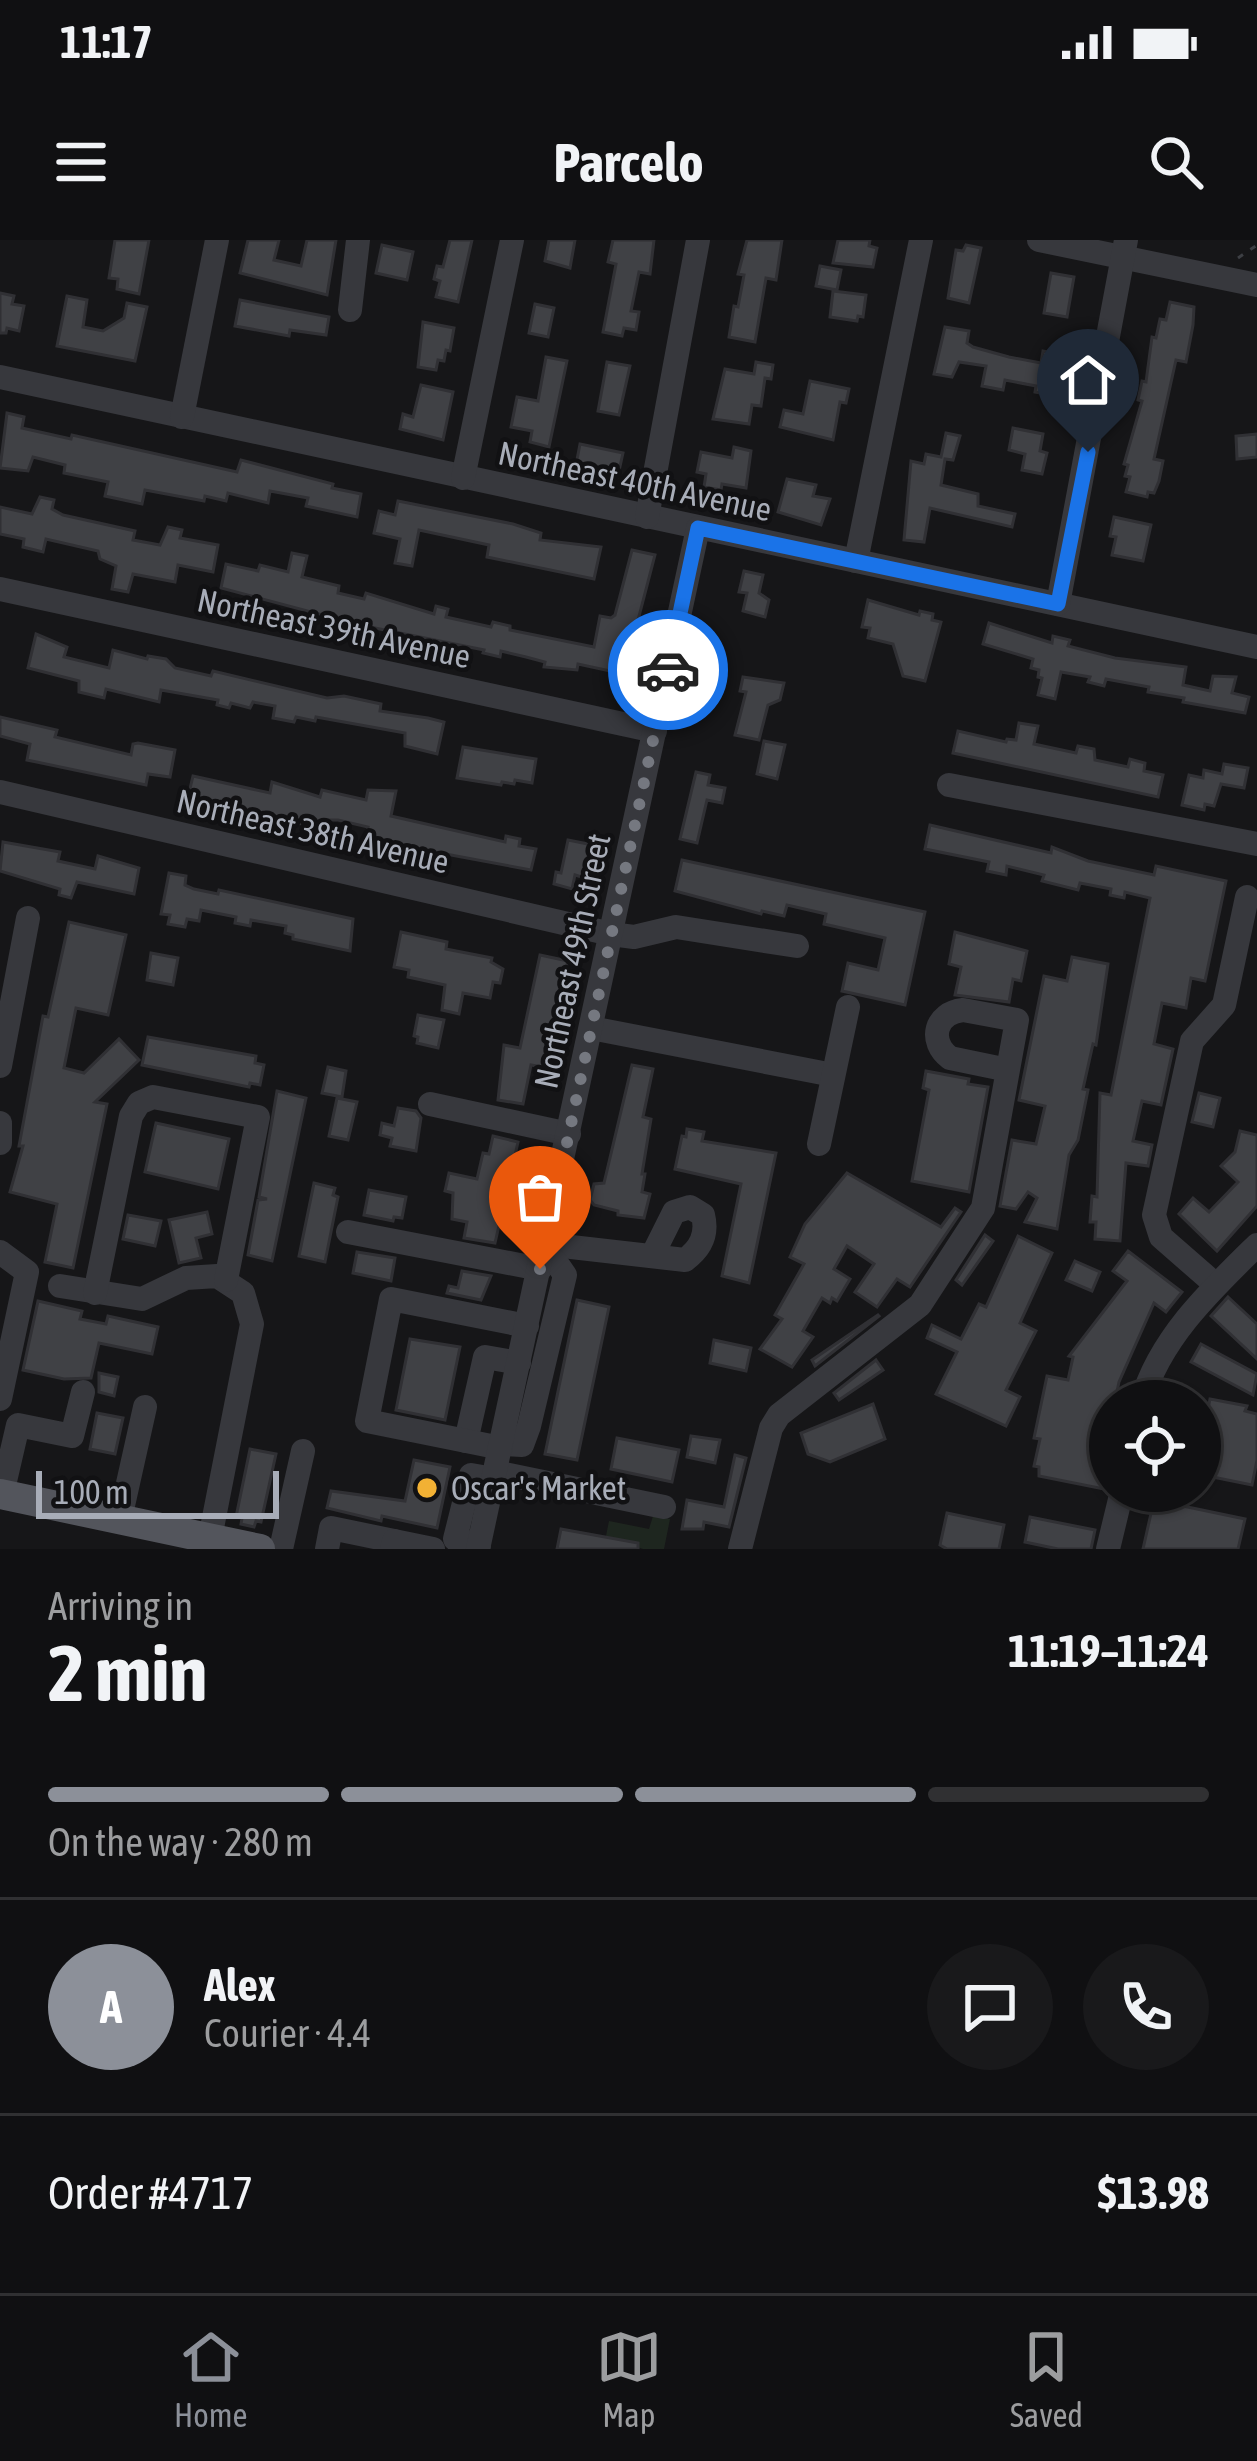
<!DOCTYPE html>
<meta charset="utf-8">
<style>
body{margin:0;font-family:"Asap Condensed",sans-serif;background:#19191b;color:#f1f3f6;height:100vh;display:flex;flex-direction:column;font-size:45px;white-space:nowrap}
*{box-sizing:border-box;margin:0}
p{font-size:39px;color:#9c9d9f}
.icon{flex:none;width:66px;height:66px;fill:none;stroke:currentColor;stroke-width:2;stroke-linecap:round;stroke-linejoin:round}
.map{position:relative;height:1309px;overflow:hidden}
.side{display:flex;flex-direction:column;background:#101012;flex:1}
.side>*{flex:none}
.controls{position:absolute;left:1089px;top:1140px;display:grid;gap:24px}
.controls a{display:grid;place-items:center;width:132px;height:132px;border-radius:50%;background:#101012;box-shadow:0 3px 9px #0004,0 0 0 3px #303032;font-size:60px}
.scale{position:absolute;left:36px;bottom:30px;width:243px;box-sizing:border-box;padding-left:12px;border:6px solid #a8adb8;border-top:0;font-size:33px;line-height:42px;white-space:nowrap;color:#a8adb8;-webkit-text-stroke:9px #111113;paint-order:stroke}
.pin{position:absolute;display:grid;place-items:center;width:102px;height:102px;color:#fff;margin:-123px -51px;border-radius:50% 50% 50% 0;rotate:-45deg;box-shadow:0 0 12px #0007}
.pin .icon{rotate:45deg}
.courier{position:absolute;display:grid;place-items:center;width:120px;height:120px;margin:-60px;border:9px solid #1a73e8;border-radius:50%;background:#fff;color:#222;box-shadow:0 3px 15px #0007}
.headline em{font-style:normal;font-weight:700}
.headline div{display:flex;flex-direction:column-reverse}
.headline{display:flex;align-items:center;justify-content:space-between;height:204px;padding:0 48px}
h1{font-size:78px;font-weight:700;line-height:90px}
.bar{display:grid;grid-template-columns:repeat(4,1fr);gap:18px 12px;align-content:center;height:144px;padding:0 48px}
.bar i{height:15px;border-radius:9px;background:#303032}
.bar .selected{background:#8c9099}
.bar p{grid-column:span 4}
.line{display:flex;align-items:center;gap:30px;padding:0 48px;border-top:3px solid #303032}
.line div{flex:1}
.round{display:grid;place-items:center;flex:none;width:126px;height:126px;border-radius:63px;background:#19191b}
.status{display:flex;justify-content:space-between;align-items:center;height:84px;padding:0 60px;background:#101012;direction:ltr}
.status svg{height:33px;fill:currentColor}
header{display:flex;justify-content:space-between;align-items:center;height:156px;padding:0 48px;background:#101012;font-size:54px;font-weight:700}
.tabs{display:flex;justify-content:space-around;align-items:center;height:168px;border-top:3px solid #303032;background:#101012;font-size:33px;color:#9c9d9f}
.tabs a{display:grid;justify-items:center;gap:6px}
.tabs .selected{color:#8c9099}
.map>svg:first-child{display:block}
.green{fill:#1e261f}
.building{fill:#404145;stroke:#303034;stroke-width:3}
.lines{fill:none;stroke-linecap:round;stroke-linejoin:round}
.path{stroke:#3d3f44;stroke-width:3;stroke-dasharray:6 9;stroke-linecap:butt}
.minor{stroke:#37383d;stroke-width:24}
.major{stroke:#53555c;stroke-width:30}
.done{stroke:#757880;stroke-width:12;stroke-dasharray:0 21.6}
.route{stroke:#1a73e8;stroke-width:15}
.poi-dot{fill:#f2b134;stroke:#111113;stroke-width:4.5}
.labels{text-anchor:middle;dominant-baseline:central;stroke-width:9;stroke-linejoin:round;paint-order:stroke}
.street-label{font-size:33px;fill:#a8adb8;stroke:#111113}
.poi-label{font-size:33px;fill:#a8adb8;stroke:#111113;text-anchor:start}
</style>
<div class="status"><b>11:17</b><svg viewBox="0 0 49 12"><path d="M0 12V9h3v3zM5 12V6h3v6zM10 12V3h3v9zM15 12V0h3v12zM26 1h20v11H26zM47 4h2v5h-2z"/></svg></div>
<header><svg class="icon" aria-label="menu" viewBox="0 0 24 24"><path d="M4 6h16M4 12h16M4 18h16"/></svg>Parcelo<svg class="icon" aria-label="search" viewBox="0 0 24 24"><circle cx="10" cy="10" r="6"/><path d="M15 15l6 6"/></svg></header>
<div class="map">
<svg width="1257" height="1309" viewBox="0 0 1257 1309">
<rect width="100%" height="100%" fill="#161618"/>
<path class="green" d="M653 1276 670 1279 664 1309H643L606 1296 609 1281 649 1289Z"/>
<g class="building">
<path d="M115 0H149L139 54 117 49 118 39 109 38Z"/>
<path d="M248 0H279L274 20 301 26 307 0H336L327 55 240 33Z"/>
<path d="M450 0H472L458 62 436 57 440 41 434 39 437 26 443 27Z"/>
<path d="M549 0H575L570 28 545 21Z"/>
<path d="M613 0H654L650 34 639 32 631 71 639 72 636 90 624 88 622 96 603 92 616 24 608 22Z"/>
<path d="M747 0H782L776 40 766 38 755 102 729 97 734 66 738 67 744 35 738 34Z"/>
<path d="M838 0H870L869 6 877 8 873 27 833 23Z"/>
<path d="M382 5 413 12 407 40 376 33Z"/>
<path d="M966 5 981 8 969 63 948 58 956 10 963 11Z"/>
<path d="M820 26 841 30 837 50 816 46Z"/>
<path d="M1051 33 1074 37 1067 77 1044 73Z"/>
<path d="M833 51 866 55 863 77 858 76 857 81 830 77Z"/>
<path d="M0 53 14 56 12 64 24 66 19 91 7 88 6 93H0Z"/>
<path d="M67 56 87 60 83 87 103 91 124 78 127 63 147 67 135 121 57 106Z"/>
<path d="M240 60 329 77 326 95 290 90 289 96 235 86Z"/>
<path d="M1170 62 1194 67 1193 85 1186 122 1176 120 1154 219 1163 221 1159 241 1154 253 1148 252 1147 257 1126 252 1130 237 1125 236 1128 225 1124 224 1142 161 1138 160 1142 141 1146 142 1152 97 1156 98 1160 79 1166 80Z"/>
<path d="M535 64 554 68 548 97 529 93Z"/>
<path d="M423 82 454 88 450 111 446 110 444 121 438 120 436 130 418 127Z"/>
<path d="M945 87 969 91 967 103 973 107 1009 117 1041 123 1043 111 1064 115 1062 141 1056 156 1035 152 1036 146 1005 140 1003 150 982 146 986 126 959 122 952 137 934 134Z"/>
<path d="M546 117 567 121 549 207 530 202 532 191 511 187 517 157 538 161Z"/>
<path d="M607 122 630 126 619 175 598 171Z"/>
<path d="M756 122 773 125 771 139 765 138 761 166 752 165 749 184 713 179 725 129 754 134Z"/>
<path d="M810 141 849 149 846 163 840 162 833 200 780 187 784 170 803 174Z"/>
<path d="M421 145 453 152 443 200 400 189 403 174 413 177Z"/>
<path d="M7 173 24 177 22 188 71 199 72 195 237 232 241 220 333 244 332 248 361 254 357 277 306 266 308 258 270 251 268 263 228 253 226 261 205 256 204 261 145 250 142 264 105 256 108 242 64 233 65 225 33 217 28 231 0 228Z"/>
<path d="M1013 188 1043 194 1040 211 1047 213 1042 234 1022 230 1025 214 1009 210Z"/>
<path d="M946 193 960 196 953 220 945 219 941 245 978 254V266L1015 274 1012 287 930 268 924 302 904 300 911 221 924 224 926 214 941 217Z"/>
<path d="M1257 194V217L1237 219 1236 196Z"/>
<path d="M580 204 623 213 619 231 575 230Z"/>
<path d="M734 207 751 211 746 248 722 244 721 250 704 247 706 234 697 232 701 212 732 218Z"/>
<path d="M787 239 816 245 813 256 830 259 821 285 778 272Z"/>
<path d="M40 257 54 260 52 269 63 275 135 291 133 300 160 305 168 287 182 290 180 298 218 305 213 332 178 325 175 342 133 334 128 352 112 349 116 326 100 319 98 311 46 299 43 312 23 307 24 299 0 294V267L32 274Z"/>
<path d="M398 261 513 284 541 293 540 300 601 307 594 339 487 317 489 305 419 290 412 326 395 323 400 299 374 293 379 271 395 275Z"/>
<path d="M1114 277 1151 285 1143 321 1112 315 1116 297 1110 296Z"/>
<path d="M632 310 655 315 624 434 578 424 577 430 544 427 545 422 526 417 501 411 500 417 483 413 484 410 360 385 221 348 226 324 258 331 260 325 288 332 292 313 307 316 302 337 339 346 338 353 364 359 366 353 434 374 436 366 448 369 446 377 491 387 493 382 510 386V390L594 407 600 376 611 378 615 375Z"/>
<path d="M744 331 763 335 759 353 769 360 765 377 743 371 747 353 739 352Z"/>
<path d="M868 360 919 375 920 371 933 374 932 380 941 382 925 441 903 436 893 404 868 398 870 388 862 387Z"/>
<path d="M989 383 1052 403 1053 396 1070 400 1068 406 1115 418 1186 427 1183 445 1210 451 1213 436 1236 437 1232 453 1249 457 1245 473 1183 462 1184 458 1148 452 1149 447 1106 439 1104 446 1088 442 1090 437 1061 432 1055 459 1038 455 1042 438 1038 437 1039 430 1031 428 1033 419 983 404Z"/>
<path d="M36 394 67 407 64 417 109 428 113 410 147 419 148 416 166 419 175 428 211 436 213 431 327 458 344 456 381 464 380 471 428 478 444 482 437 514 405 506V493L316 477 315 481 296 477 294 482 273 478 275 466 253 462 250 468 231 463 229 468 217 465 218 460 161 450 159 462 106 449 104 458 79 452V441L28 428Z"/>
<path d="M743 437 784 443 780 460 768 465 759 500 735 495 746 452 740 451Z"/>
<path d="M0 477 57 490 55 497 131 515 133 504 138 503 175 510 170 537 148 534 146 545 27 520 30 504 0 496Z"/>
<path d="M1019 483 1038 486 1034 504 1076 513 1078 506 1094 509 1095 520 1128 527 1130 519 1145 523 1144 531 1163 535 1158 557 953 513 958 491 1006 502 1007 499 1016 500Z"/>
<path d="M764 501 785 505 777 539 757 534Z"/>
<path d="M463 507 536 519 532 543 515 540 514 544 502 542 501 545 457 538Z"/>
<path d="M1224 524 1248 528 1244 548 1221 544 1214 566 1205 564 1204 570 1182 565 1189 535 1203 538 1204 530 1222 534Z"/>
<path d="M696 532 710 535 708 545 725 548 722 563 707 560 697 603 680 599Z"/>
<path d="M193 536 270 553 272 542 320 557 322 550 366 560 368 550 396 551 391 576 505 602 506 596 520 599 519 606 536 609 531 630 365 599 368 587 338 580H323L321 588 187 561Z"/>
<path d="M930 585 1051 613 1052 607 1088 621 1154 635 1156 626 1226 641 1205 741 1191 738 1186 768 1162 763 1154 804 1173 809 1161 865 1142 861 1133 901 1152 905 1148 926 1126 923 1120 1001 1095 999 1096 982H1090L1092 956 1097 957 1100 853 1111 855 1150 658 1125 652 1124 658 1110 655 1111 649 1080 643 1078 650 1042 641 1044 635 1007 626 1006 635 987 631 989 622 925 609Z"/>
<path d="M568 600 593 605 585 638 575 635 572 649 554 644 556 632 561 633Z"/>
<path d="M3 602 60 612 58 621 95 629 98 616 139 628 134 654 77 642 71 658 59 655 60 649 0 631Z"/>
<path d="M682 620 925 672 905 765 842 751 848 723 878 730 885 698 824 684 826 674 787 665 784 676 762 671 761 674 675 651Z"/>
<path d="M169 633 186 636 185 645 194 649 218 654 219 650 353 679 350 711 293 699V695L285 693 286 686 251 680 250 686 235 683 236 677 201 670 199 681 187 679 185 687 168 684 170 675 161 674Z"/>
<path d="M69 682 126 695 108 775 76 768 64 828 84 833 119 799 139 820 95 862 107 864 73 1028 45 1022 57 964 10 952 23 906H19L43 776 48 777Z"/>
<path d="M401 692 447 702 446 709 492 718 491 722 503 729 500 743 493 742 490 758 463 753 459 774 442 770 445 745 408 737 409 730 394 727Z"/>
<path d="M955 692 1027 711 1021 741 1013 739 1009 762 955 755 961 727 949 724Z"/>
<path d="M151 713 178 718 173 745 147 740Z"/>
<path d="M540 715 568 721 545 812 552 813 549 828 531 825 523 864 498 860 504 805 520 808Z"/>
<path d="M1072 717 1108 724 1096 805 1093 804 1083 849 1088 850 1078 900 1069 915 1057 989 1025 982 1037 958 1028 952 1016 969 1000 966 1012 900 1036 904 1045 866 1019 860 1044 736 1067 741Z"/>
<path d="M418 775 444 780 438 808 417 803 418 797 414 796Z"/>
<path d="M148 797 256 816 255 823 264 825 260 845 250 843 249 847 142 825Z"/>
<path d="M632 825 653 829 643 877 651 879 642 934H645L642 952 650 954 644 978 618 975V971L594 965 590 960 594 944 604 943Z"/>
<path d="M328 827 346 831 342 857 322 853Z"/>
<path d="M926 831 969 839 968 844 988 847 969 952 912 941 929 850 923 848Z"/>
<path d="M277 851 306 858 272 1021 248 1015 258 960 267 959 259 957Z"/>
<path d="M1199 853 1220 858 1213 887 1192 882Z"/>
<path d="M337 858 357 862 348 900 329 896Z"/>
<path d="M398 868 416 871 421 878 416 911 390 906 392 898 380 895 382 883 394 886Z"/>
<path d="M156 883 229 899 218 949 145 932Z"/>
<path d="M687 889 704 892 702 901 776 913 749 1043 722 1036 741 944 675 929 682 896 686 897Z"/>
<path d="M1240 891 1257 895V966L1217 1011 1179 974 1193 958 1209 972 1238 942 1221 926 1235 912Z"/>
<path d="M493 896 518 902 495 1003 464 998 467 982 452 979 453 953 445 951 449 933 477 939 483 913 489 914Z"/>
<path d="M847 933 941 987 955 968 961 972 910 1047 897 1039 877 1067 855 1052 874 1024 847 1006 834 1029 850 1039 837 1061 832 1058 830 1063 822 1058 803 1091 813 1097 792 1127 760 1109 782 1079 775 1075 804 1024 790 1017 805 984Z"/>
<path d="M314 943 335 948 333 955 338 957 325 1022 299 1016Z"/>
<path d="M369 950 406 957 402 978 394 977 393 981 364 975Z"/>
<path d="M207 972 212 994 196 998 201 1018 179 1023 169 980Z"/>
<path d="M128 975 161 981 155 1006 123 999Z"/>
<path d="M985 995 993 1001 962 1045 956 1040Z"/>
<path d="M1018 996 1052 1013 1020 1083 1036 1091 1006 1150 1020 1157 1006 1186 936 1154 957 1112 927 1098 932 1085 961 1099 979 1064 986 1067Z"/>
<path d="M1128 1011 1182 1052 1166 1072 1154 1063 1119 1142 1115 1161H1110V1185L1102 1223 1109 1224 1104 1249 1039 1236V1227L1034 1226 1040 1199 1034 1198 1047 1136 1068 1140 1073 1117 1069 1116 1127 1041 1113 1031Z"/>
<path d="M357 1012 395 1018 391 1041 353 1033Z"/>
<path d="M1075 1021 1100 1032 1092 1051 1066 1040Z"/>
<path d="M462 1031 491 1036 481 1060 447 1053 449 1046 458 1048Z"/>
<path d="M1228 1057 1257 1084V1119L1211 1076Z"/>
<path d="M577 1060 609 1067 577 1220 545 1214Z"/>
<path d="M38 1061 82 1071 80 1079 106 1084 108 1076 158 1087 152 1114 99 1103 91 1138 64 1139 23 1130Z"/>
<path d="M878 1075 879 1076 815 1126 812 1120Z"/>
<path d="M410 1099 460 1107 445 1180 396 1170Z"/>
<path d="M714 1100 751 1108 746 1131 710 1123Z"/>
<path d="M1201 1104 1257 1134 1253 1155 1191 1122Z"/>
<path d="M876 1120 883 1130 839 1160 834 1153Z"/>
<path d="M99 1133 118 1137 114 1156 99 1152Z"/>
<path d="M1210 1159 1247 1166 1245 1171 1257 1174V1220L1252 1245 1203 1235 1213 1185 1200 1182V1162L1209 1164Z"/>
<path d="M873 1164 885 1199 830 1222 808 1214 801 1193Z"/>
<path d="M97 1173 123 1178 115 1214 90 1209Z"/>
<path d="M691 1196 720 1200 715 1223 687 1217Z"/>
<path d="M617 1198 679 1210 672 1242 611 1229Z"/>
<path d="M250 1209 276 1214 261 1282 256 1281 254 1287 241 1284 242 1278 236 1277Z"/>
<path d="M735 1215 746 1218 729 1287 704 1282 703 1289H682L687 1260 724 1267Z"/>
<path d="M414 1220 450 1227 437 1288 382 1276 381 1281 327 1268 331 1251 405 1261Z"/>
<path d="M1154 1260 1245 1279 1238 1309H1143Z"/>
<path d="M947 1273 1004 1285 999 1309H947L940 1305Z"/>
<path d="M1030 1277 1095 1290 1091 1309H1058L1025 1302Z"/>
<path d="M561 1289 638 1303V1309H557Z"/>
</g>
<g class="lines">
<path class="path" d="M1238 18 1257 5"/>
<g class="minor">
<path d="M1039 0 1257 45"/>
<path d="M350 70 358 0"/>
<path d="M0 137 1257 407"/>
<path d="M182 177 217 0"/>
<path d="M463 238 512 0"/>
<path d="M647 277 698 0"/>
<path d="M856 321 921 0"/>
<path d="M0 349 655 491"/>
<path d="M1058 364 1126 0"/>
<path d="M949 545 1257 604"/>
<path d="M0 552 611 694 634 697 676 687 797 706"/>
<path d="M591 788 833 835"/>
<path d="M0 826 28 678"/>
<path d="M430 864 569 894"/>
<path d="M0 883V903"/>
<path d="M819 904 848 767"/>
<path d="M348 992 540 1029"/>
<path d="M545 1004 685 1020C700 1009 708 995 703 975L690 967 674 972 652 1016"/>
<path d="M0 1012 27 1032 0 1159"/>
<path d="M1216 1045 1161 997 1154 975 1192 801 1224 765 1247 657"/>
<path d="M60 1046 142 1059 186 1038 217 1036 243 1053 252 1084 210 1298"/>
<path d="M95 1053 131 876 139 863 153 857 258 877 226 1040"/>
<path d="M1142 1161C1159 1099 1212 1049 1257 1005"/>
<path d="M466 1201 485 1117 519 1123"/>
<path d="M501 1204 522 1205 529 1186 565 1035 556 1022 542 1021"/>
<path d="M501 1208 367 1181 391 1059 527 1086"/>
<path d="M495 1232 664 1267"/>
<path d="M2 1254 18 1185 72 1196 83 1152"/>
<path d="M120 1279 145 1167"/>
<path d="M479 1305 455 1299 471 1235 494 1239"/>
<path d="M281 1309 303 1211"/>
<path d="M327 1309 331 1288 394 1301"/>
<path d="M392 1309 394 1301 433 1309"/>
<path d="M478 1309 698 288"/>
<path d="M740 1309 771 1188 779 1175 920 1065 983 968 1017 780 963 770C935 773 928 801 950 818L1008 830"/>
<path d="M1108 1309 1122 1251"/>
</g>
<path class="major" d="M0 1254 260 1309"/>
</g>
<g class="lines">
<path class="done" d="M540 1029 668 430"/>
<path class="route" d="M668 430 698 288 1058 364 1088 212"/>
</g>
<circle class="poi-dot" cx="427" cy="1248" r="12"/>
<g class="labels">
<g class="street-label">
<text transform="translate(635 241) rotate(12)">Northeast 40th Avenue</text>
<text transform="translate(334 388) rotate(12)">Northeast 39th Avenue</text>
<text transform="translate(313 591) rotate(13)">Northeast 38th Avenue</text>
<text transform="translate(572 721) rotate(-78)">Northeast 49th Street</text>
</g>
<g class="poi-label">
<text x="451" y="1248">Oscar's Market</text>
</g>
</g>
</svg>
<div class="controls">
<a><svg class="icon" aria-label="locate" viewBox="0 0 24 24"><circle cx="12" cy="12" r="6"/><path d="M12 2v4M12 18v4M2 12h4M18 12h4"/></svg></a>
</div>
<div class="scale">100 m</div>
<div class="pin" style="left:540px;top:1029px;background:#ea580c"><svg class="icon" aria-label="bag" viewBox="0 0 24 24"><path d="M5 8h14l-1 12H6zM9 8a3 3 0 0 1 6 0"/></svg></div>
<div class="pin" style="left:1088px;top:212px;background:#1f2937"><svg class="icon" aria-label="home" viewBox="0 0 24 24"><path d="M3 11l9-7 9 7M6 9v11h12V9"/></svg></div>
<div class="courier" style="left:668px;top:430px"><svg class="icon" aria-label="car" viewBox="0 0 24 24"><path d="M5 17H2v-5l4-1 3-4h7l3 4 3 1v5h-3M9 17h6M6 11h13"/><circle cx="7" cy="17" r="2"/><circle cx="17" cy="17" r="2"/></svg></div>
</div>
<section class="side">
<div class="headline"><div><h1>2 min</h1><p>Arriving in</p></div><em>11:19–11:24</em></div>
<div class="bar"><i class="selected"></i><i class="selected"></i><i class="selected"></i><i></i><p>On the way · 280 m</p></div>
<div class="line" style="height:216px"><b class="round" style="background:#8c9099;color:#fff">A</b><div><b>Alex</b><p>Courier · 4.4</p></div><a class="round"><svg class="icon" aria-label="chat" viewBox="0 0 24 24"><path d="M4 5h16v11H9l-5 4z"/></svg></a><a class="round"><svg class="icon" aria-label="phone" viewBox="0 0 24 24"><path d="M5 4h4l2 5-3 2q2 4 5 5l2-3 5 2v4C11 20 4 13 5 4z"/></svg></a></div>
<div class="line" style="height:156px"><div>Order #4717</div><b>$13.98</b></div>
</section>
<nav class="tabs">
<a class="selected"><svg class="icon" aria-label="home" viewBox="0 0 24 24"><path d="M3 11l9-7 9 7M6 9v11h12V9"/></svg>Home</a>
<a><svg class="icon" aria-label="map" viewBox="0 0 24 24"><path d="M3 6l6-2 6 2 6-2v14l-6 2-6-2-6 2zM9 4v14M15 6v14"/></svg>Map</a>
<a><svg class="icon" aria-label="saved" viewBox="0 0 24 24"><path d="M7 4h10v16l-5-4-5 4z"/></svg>Saved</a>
</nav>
